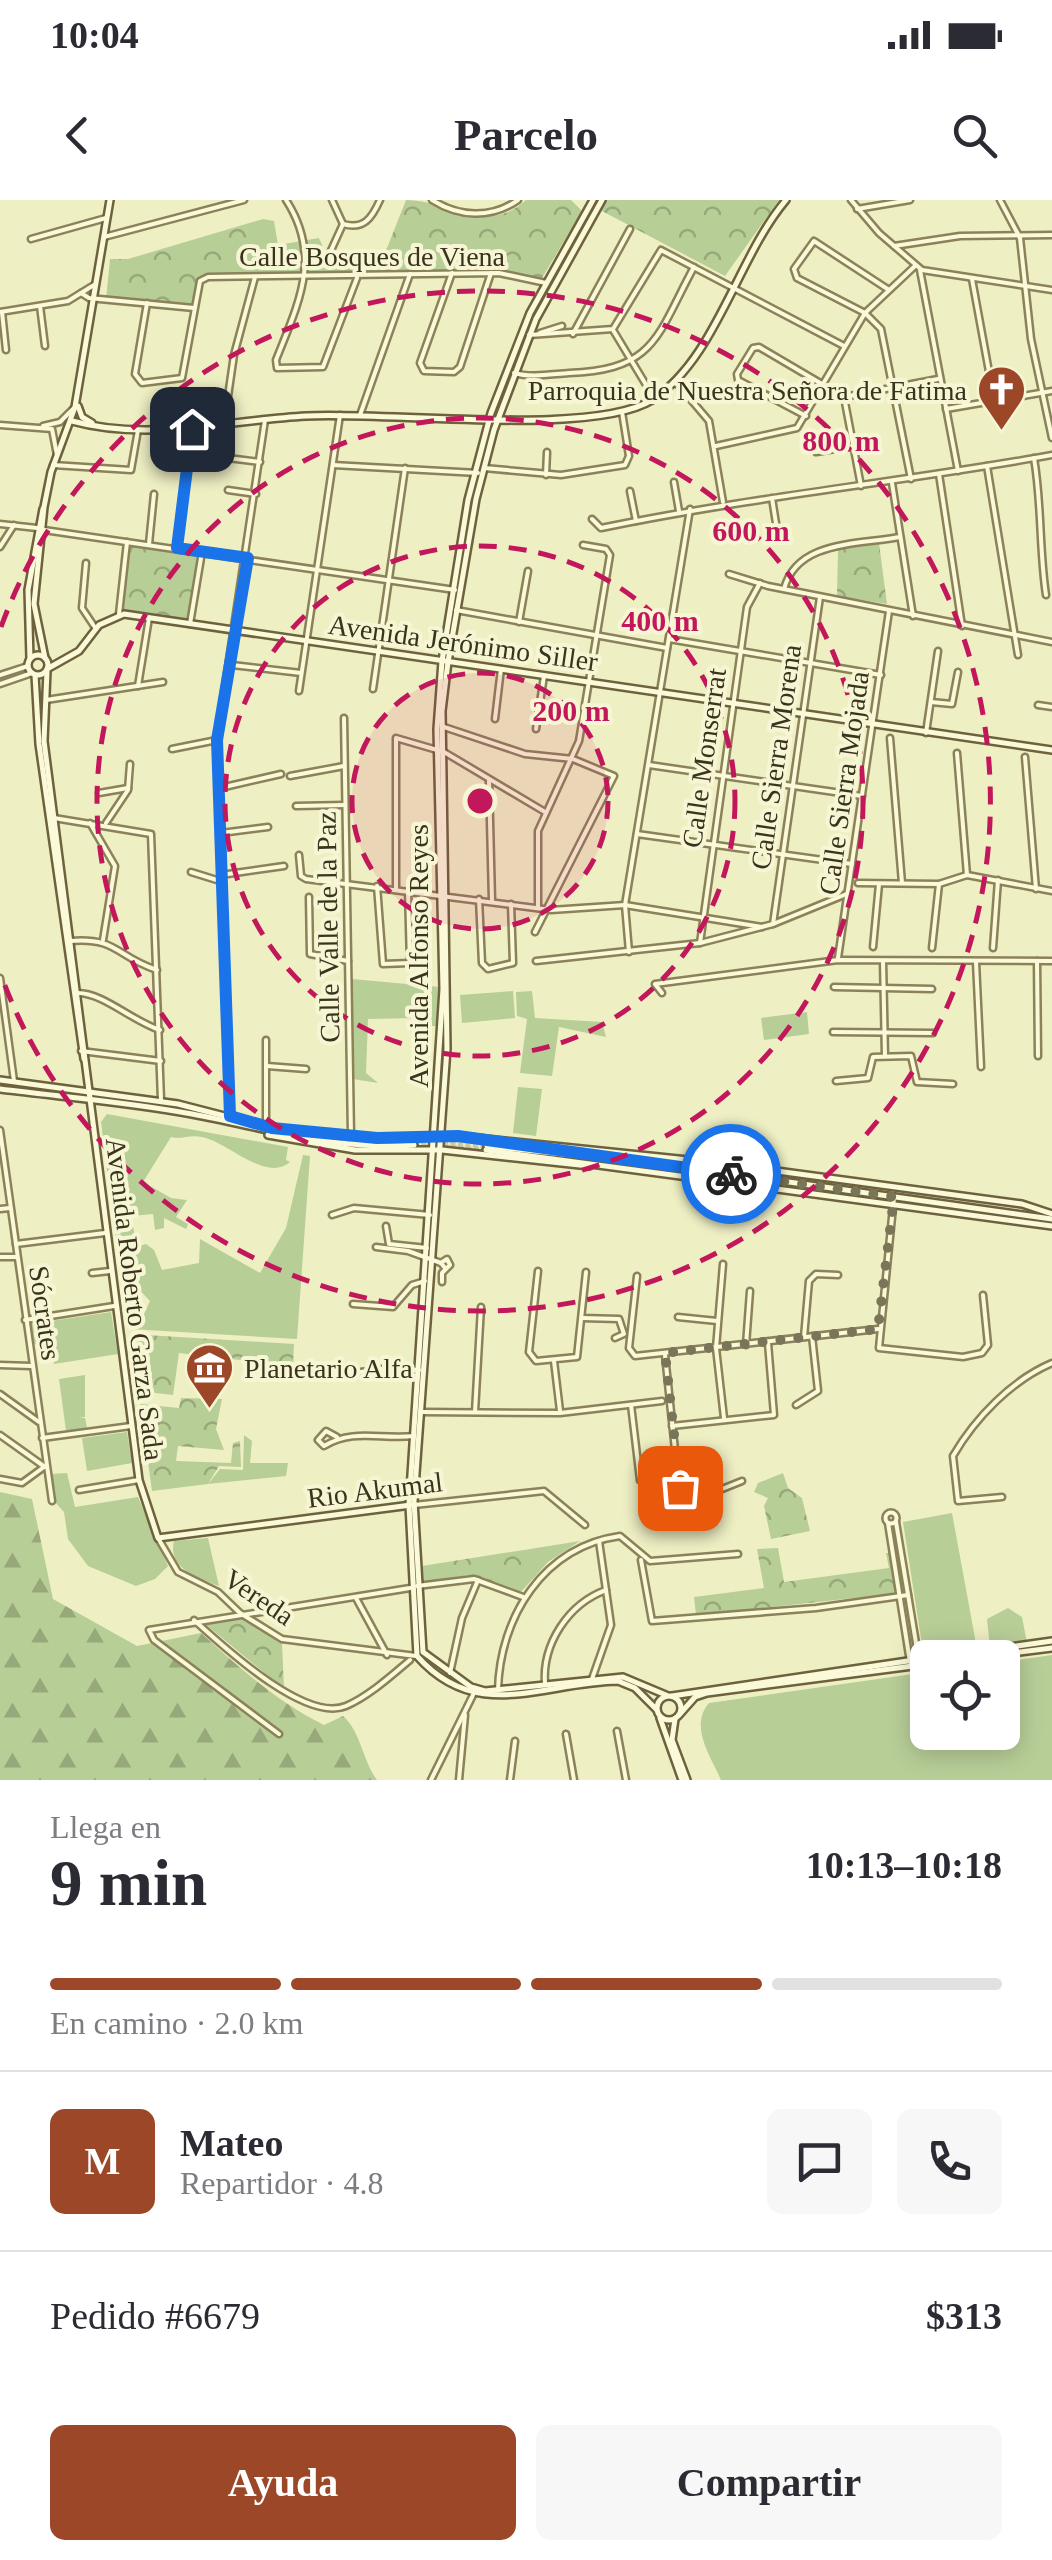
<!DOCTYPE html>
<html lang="es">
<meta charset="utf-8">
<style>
body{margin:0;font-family:Georgia,serif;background:#f7f7f7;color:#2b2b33;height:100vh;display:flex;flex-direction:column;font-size:38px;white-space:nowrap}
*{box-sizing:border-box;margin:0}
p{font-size:32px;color:#7c7c81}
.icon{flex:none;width:55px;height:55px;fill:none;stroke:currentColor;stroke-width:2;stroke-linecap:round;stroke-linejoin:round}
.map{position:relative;height:1580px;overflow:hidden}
.sheet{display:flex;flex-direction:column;background:#fff;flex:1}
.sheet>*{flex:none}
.fabs{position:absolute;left:910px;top:1440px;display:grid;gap:20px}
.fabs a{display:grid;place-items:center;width:110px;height:110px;border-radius:15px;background:#fff;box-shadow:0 5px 25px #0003;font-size:50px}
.pin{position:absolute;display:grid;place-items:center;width:85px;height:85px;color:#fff;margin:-42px;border-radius:20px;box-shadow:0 5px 15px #0006}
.courier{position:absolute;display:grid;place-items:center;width:100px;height:100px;margin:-50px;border:8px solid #1a73e8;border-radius:50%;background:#fff;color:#222;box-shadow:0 2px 12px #0007}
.summary em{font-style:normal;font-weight:600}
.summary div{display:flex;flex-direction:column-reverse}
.summary{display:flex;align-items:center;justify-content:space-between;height:170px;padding:0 50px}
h1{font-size:65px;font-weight:600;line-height:75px}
.bar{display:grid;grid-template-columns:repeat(4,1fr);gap:15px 10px;align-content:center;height:120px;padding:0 50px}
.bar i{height:12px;border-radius:8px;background:#e1e1e2}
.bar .current{background:#9c4828}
.bar p{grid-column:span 4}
.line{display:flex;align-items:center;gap:25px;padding:0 50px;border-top:2px solid #e1e1e2}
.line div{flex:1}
.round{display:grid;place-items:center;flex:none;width:105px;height:105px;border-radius:15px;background:#f7f7f7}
.cta{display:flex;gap:20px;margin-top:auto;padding:20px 50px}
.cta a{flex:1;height:115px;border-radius:15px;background:#9c4828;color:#fff;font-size:40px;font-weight:600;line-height:115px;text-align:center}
.cta a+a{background:#f7f7f7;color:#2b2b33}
.status{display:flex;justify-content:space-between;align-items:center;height:70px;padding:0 50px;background:#fff;direction:ltr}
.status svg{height:28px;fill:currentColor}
header{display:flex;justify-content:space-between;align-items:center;height:130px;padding:0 50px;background:#fff;font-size:45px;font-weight:600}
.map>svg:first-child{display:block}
.grass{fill:#b8ce97}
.forest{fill:url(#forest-firs)}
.park{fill:url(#park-crowns)}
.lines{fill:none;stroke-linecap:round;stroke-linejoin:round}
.stream{stroke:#6c9091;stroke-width:2.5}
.secondary-tunnel{stroke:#cbcaa3;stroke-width:5;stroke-dasharray:5 2.5;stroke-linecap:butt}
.street-casing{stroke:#8b825a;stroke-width:9}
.secondary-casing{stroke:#6d623d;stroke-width:10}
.street{stroke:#faf9d8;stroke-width:4}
.secondary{stroke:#faf9d8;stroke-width:5}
.done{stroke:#797558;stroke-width:10;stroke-dasharray:0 18}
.route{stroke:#1a73e8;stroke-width:12}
.ring{fill:none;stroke:#c2185b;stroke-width:5;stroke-dasharray:18 12}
.labels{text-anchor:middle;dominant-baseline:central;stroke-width:8;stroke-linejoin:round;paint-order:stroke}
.street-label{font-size:28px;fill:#3a341e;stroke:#f7f6d4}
.poi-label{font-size:28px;fill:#3a341e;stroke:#f7f6d4;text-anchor:end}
.centre{fill:#c2185b;stroke:#f7f6d4;stroke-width:5}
.ring-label{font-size:30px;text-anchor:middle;font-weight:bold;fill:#c2185b;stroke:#f7f6d4;stroke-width:8;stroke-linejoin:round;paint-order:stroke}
</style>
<div class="status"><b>10:04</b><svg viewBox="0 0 49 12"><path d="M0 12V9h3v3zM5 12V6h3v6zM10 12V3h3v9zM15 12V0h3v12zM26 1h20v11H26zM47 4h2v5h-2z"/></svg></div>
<header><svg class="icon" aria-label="back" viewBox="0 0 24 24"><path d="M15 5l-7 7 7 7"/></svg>Parcelo<svg class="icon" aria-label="search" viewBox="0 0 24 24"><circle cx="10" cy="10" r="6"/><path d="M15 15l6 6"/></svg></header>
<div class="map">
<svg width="1052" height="1580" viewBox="0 0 1052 1580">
<defs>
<pattern id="forest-firs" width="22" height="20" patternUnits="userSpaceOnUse" patternTransform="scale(2.5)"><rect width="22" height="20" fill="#b8ce97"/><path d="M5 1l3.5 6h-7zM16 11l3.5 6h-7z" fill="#97a87b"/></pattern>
<pattern id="park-crowns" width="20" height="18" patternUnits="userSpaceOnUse" patternTransform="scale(2.5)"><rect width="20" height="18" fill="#b8ce97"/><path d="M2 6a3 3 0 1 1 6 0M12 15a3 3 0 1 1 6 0" fill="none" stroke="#97a87b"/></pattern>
</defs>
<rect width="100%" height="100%" fill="#efefc4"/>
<g class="grass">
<path d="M352 779 440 787 438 826H421L419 818 368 819 366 873 378 883 353 879Z"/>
<path d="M513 791 515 818 462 823 460 795Z"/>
<path d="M532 791 535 818 602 822 606 837 559 827 552 876 520 873 527 819 517 816 516 792Z"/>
<path d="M807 812 809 834 764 840 761 818Z"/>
<path d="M518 887 542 889 536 936 513 933Z"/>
<path d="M107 914 288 947 286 960 290 962C266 983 228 942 202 937 190 934 181 940 171 937L143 982 171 998 187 1000 176 1017 188 1024 186 1029 164 1018V1028L155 1030 153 1014 131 1016 135 1037 116 1040 101 922Z"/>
<path d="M303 955 310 956 297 1139 130 1129 127 1112 144 1114 150 1101 134 1084 138 1075 127 1050 146 1044 154 1050 162 1070 199 1063 200 1039 260 1073 286 1028Z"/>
<path d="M111 1112 118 1154 54 1164 51 1142 32 1145 31 1124Z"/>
<path d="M85 1175V1217L79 1218H85L87 1228 66 1231 59 1179Z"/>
<path d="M127 1232 132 1263 87 1271 82 1238Z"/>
<path d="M244 1235 252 1241 250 1263H288L286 1276 208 1284 220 1269 243 1270Z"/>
<path d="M67 1273 75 1307 138 1297 168 1366 155 1379 136 1386 88 1366 68 1339 64 1312 55 1302 51 1274Z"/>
<path d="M952 1313 977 1449 924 1458 903 1322Z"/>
<path d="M208 1338 219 1386C198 1378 167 1368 174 1341Z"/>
<path d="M1008 1408 1022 1417 1027 1443 990 1448 987 1419Z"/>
<path d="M1052 1455V1580H721C710 1555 689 1526 709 1503L927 1472 928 1532H1002L1003 1462Z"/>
</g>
<path class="forest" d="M0 1292 32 1299 53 1399 137 1446 201 1433C240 1468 277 1502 324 1525L343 1516C361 1532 362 1559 377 1580H0Z"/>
<g class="park">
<path d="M406 0C448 0 487 36 526 0H571L582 11 542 78 503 71 310 74 308 71 307 76 200 81 195 108 106 100 110 59H128L263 19 274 21 278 45 319 38 329 61 366 64 387 48Z"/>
<path d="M606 0H779L725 76 600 10Z"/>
<path d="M879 343 887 404 837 396 838 350Z"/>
<path d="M130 346 199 354 188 419 122 409Z"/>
<path d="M130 1134 294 1144 293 1166 179 1153 173 1195 138 1191Z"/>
<path d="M181 1198 222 1199 216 1229 224 1250 178 1246 176 1261 231 1263 233 1243 240 1241 241 1267 219 1266 208 1284 152 1291 140 1204 179 1208Z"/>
<path d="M783 1273 788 1288 802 1298 810 1331 771 1339 764 1306 768 1298 754 1292 758 1283Z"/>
<path d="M580 1341 548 1362 521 1392 468 1375 423 1383 422 1366Z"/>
<path d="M778 1348 784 1382 889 1368 886 1353H890L896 1389 892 1394 696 1415 694 1397 764 1388 757 1349Z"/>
<path d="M241 1415 282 1443 284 1489 204 1423Z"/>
</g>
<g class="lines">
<g class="stream">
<path d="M537 112 586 23"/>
<path d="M498 209 521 152"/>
</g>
<g class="secondary-tunnel">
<path d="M413 941 487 946"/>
<path d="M414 945 486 950"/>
</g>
<defs>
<g id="street">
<path d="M286 0C323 57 298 104 276 160L277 168 323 167 357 78"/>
<path d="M332 0 343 24C364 30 372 18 380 0"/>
<path d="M432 0C459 17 491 19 518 0"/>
<path d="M851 0 879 33 922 70 1052 90"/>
<path d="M1000 0 1020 38 1031 139 1052 238"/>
<path d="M857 9 910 0"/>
<path d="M104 37 244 0"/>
<path d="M31 39 106 18"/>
<path d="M894 46 960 36 1052 35"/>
<path d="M328 57 343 24"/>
<path d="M920 70 958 271"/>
<path d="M452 73 420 163 424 171 454 172 460 167 491 73"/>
<path d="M972 79 994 199"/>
<path d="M889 90 814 41 794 69 797 78 865 113 881 129 911 279"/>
<path d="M81 93 89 98 194 108"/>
<path d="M147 103 135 174 142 183 182 178 200 81 208 77 499 73 546 83"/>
<path d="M40 106 45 146"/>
<path d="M0 112 68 101 94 85"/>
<path d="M2 112 6 150"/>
<path d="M613 130 654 198"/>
<path d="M540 133 562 126"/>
<path d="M573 134 630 29"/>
<path d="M529 135 613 129 661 50 844 146"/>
<path d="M514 173C531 178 552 174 569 173 656 170 657 135 694 67"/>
<path d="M675 181 709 221 723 302"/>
<path d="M844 197 938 179"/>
<path d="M844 197 861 286"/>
<path d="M946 209 1052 191"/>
<path d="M360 215 410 74"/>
<path d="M806 216 738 180 737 174 753 148 759 147 844 197"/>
<path d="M224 224 234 155 255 77"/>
<path d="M0 225 52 229 57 255"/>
<path d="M43 226 60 222 75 207"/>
<path d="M716 246 797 228 865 113 915 66"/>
<path d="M816 252 854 246"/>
<path d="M228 258 260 262"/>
<path d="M1034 258C1042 305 1039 348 1046 395"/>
<path d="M53 265 131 270 138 230"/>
<path d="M333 265 478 273"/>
<path d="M987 266 1018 455"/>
<path d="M484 268 561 275 625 265 629 256 622 212"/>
<path d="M939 274 962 426"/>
<path d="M546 275 547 252"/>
<path d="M674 282 679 311"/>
<path d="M892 283 913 416"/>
<path d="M228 290 256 294"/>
<path d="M630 291 636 321"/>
<path d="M772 298 778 336"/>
<path d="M592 319 601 328C751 297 902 282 1052 255"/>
<path d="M0 324 37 328"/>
<path d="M44 330 455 390"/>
<path d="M149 344 154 294"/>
<path d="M0 347 14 325"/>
<path d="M177 348 192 229"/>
<path d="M86 363 82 408 96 429"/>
<path d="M729 374 768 386 1052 442"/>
<path d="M784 389C797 340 858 345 900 337"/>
<path d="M456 410 667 448"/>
<path d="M119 414 127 342"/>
<path d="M519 422 528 371"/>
<path d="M190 424 202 352"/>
<path d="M669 439 881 475"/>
<path d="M232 465 301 473"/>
<path d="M0 475 28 466"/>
<path d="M0 484 32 473"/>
<path d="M138 486 149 418"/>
<path d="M373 489 405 268"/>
<path d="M299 491 340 215"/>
<path d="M46 500 163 482"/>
<path d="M931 502 952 504 958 472"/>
<path d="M1038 505 1052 507"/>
<path d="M344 518 351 935"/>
<path d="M495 519 501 469"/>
<path d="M444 527 525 554 573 559 614 576 535 732"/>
<path d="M536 529 544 476"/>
<path d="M926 533 938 451"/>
<path d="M890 538 902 683"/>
<path d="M172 549 217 540"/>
<path d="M957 553 967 675"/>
<path d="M1025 557 1036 689"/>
<path d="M649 565 862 596"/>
<path d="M290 576 344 566"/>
<path d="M489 581 492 701"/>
<path d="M220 588 281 574"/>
<path d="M99 593 128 588"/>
<path d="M296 606 345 605"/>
<path d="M54 618 151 634 161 900"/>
<path d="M90 623 115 666 103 740"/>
<path d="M106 623 128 590 130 564"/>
<path d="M221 633 268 627"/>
<path d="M637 634 852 664"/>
<path d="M299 655 301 676 306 679 551 710 625 705 762 727"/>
<path d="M191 672 220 681"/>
<path d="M221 675 284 666"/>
<path d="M858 683 939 684 967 675 1052 691"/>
<path d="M377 686 383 764 410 763 408 691"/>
<path d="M396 689V538L444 552 545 612"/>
<path d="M309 697 310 754 348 761"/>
<path d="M479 699 482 763 488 769 513 763 511 704"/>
<path d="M538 708V631L579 541 610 355 606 349 583 345"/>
<path d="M773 724 820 397"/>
<path d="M70 741C118 737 116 757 157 770"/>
<path d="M700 743 747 407 760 383"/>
<path d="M873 747 879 684"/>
<path d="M932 748 939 684"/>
<path d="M993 748 998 680"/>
<path d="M629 752 625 705 690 309"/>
<path d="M838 758 889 411"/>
<path d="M536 761 700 743 773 724 849 693"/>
<path d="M883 761 885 856"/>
<path d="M1037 761 1038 856"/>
<path d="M976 762 981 867"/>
<path d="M0 778 14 881"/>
<path d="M834 787 932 789"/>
<path d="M78 793C103 793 132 821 160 830"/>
<path d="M662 793 655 784 838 760 1052 761"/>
<path d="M833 832 933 833"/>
<path d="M266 840V927"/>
<path d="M81 851 161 861"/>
<path d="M267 866 306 869"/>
<path d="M836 881 868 878 873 857 911 856 917 882 953 884"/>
<path d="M230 916 217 540 265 220"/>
<path d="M0 930 52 1301"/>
<path d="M894 997 879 1148 963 1157 982 1153 988 1145 983 1095"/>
<path d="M0 1009 10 1008"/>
<path d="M332 1015 354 1008 430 1015"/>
<path d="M386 1026 389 1044 427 1048"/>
<path d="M16 1044 105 1033"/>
<path d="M376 1047 408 1051 441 1063"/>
<path d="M0 1057H17"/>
<path d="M723 1064 716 1148 724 1218"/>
<path d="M538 1071 529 1152 536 1161 577 1157 586 1072"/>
<path d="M92 1073 110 1071"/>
<path d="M637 1076 629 1148 635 1156 878 1129"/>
<path d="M442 1082V1073L450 1065 447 1059 441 1063 445 1068"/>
<path d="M353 1104 393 1107 412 1085 425 1081"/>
<path d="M678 1117 717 1121"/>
<path d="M582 1118 619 1119 624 1134 615 1138"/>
<path d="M25 1120 114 1106"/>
<path d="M804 1137 809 1081 816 1074 838 1075"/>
<path d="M746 1145 750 1091"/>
<path d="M665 1155 679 1288 712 1293 742 1281"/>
<path d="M554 1161 560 1211"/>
<path d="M0 1165 31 1166"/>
<path d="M325 1177 382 1169 419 1170"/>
<path d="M0 1194 39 1222"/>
<path d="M631 1205 640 1280 667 1281"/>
<path d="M796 1205 818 1191 812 1136"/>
<path d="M421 1212 560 1213 662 1201"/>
<path d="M475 1212 481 1107"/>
<path d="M672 1226 774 1215 768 1143"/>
<path d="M0 1235 45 1267"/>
<path d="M337 1237 326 1231 318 1240 324 1246C354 1228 381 1240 414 1236"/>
<path d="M42 1238 131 1226"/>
<path d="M0 1279 22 1283 44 1267"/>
<path d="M79 1290 139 1280"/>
<path d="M1002 1297 958 1301 953 1256C975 1218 1012 1180 1052 1163"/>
<path d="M414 1305 544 1291 585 1325"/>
<circle cx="891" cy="1318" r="5.5"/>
<path d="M896 1322 919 1461"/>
<path d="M888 1323 910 1462"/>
<path d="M158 1338 178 1372 218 1392 240 1413 282 1439 416 1456"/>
<path d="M641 1360 652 1421 816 1408 908 1395"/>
<path d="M417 1386 474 1379 523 1397"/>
<path d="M356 1398 387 1455"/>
<path d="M194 1420C224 1447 305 1523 346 1506 369 1496 391 1476 410 1460"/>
<path d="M450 1473 462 1418 478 1380"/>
<path d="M592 1479 611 1425 599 1341"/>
<path d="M545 1484C542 1444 568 1404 606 1390"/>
<path d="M498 1490C500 1417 543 1347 620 1336L650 1361 738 1354"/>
<path d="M617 1531 626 1580"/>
<path d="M279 1534 154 1440 149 1430 410 1388"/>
<path d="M566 1534 574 1580"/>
<path d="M431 1580 473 1495"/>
<path d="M459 1580 465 1515"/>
<path d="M510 1580 515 1541"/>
</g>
<g id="secondary">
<path d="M593 0 530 113 491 213 468 300 442 461 437 529 443 789 409 1305 417 1456C477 1524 543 1482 618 1481L635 1488 656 1509"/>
<path d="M602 0 536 119 494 230 476 299 448 462 442 511 447 849 414 1301 423 1452 471 1487 485 1491 623 1477 666 1495"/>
<path d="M78 206 82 217 92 223"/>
<path d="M72 221C148 242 229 220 306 216 384 211 592 237 652 200 716 159 737 58 786 0"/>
<circle cx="38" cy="465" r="10"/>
<path d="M45 458 34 404 44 307 51 272 75 207 110 0"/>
<path d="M30 459 28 390 43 309"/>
<path d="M47 469 79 451 99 425 124 414 1052 550"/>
<path d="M47 471 44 541 139 1280 158 1338 411 1305"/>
<path d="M35 475 39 544 84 859"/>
<path d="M0 880 178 904 271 928"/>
<path d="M0 889C64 897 129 902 192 914 267 928 337 951 414 945"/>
<path d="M272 928 377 938 458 936 717 963 1022 1004 1052 1014"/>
<path d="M282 930 364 941H413"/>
<path d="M268 935 355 950H442L589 966"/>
<path d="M487 946 660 964 1052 1019"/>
<path d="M486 950 1052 1026"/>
<path d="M932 1458 1052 1441"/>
<path d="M973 1458 1052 1448"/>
<circle cx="669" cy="1508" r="12"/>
<path d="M672 1496 928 1458"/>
<path d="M679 1515 695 1497 707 1493 928 1464"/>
<path d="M660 1518 682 1580"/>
<path d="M675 1519 672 1540 687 1580"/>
</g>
</defs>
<use href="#street" class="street-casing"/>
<use href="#secondary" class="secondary-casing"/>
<use href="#street" class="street"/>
<use href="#secondary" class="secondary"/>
</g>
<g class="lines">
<path class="done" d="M680 1288 665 1153 878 1129 894 997 731 974"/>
<path class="route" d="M192 229 177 348 248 358 217 540 230 916 272 928 377 938 458 936 731 974"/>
</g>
<circle cx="480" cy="601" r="128" fill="#c2185b" fill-opacity=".12"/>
<g class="ring">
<circle cx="480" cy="601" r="128"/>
<circle cx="480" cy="601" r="255"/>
<circle cx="480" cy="601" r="383"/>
<path d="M1 427A510 510 0 1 1 1 775"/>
</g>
<defs>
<symbol id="church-pin" viewBox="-11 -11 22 30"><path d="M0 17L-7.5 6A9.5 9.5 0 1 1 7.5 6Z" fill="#9c4828" stroke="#f7f6d4"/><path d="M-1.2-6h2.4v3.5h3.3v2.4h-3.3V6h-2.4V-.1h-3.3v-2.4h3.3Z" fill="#fff"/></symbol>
<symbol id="museum-pin" viewBox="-11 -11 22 30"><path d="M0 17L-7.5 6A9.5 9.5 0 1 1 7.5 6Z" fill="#9c4828" stroke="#f7f6d4"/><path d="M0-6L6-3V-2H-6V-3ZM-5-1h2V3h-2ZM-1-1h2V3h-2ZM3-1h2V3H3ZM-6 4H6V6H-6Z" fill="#fff"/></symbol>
</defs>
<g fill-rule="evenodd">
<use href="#church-pin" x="974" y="162" width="55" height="75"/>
<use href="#museum-pin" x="182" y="1140" width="55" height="75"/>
</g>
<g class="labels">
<g class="street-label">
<text x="372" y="56">Calle Bosques de Viena</text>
<text transform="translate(463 443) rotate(8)">Avenida Jerónimo Siller</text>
<text transform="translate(776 557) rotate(-82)">Calle Sierra Morena</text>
<text transform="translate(704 558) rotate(-82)">Calle Monserrat</text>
<text transform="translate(844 583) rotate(-82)">Calle Sierra Mojada</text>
<text transform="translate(328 727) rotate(-91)">Calle Valle de la Paz</text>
<text transform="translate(418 756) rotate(-90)">Avenida Alfonso Reyes</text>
<text transform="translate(135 1099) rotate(83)">Avenida Roberto Garza Sada</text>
<text transform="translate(45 1113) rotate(82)">Sócrates</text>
<text transform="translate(375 1290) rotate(-7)">Rio Akumal</text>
<text transform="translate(259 1397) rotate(34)">Vereda</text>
</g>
<g class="poi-label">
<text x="967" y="190">Parroquia de Nuestra Señora de Fatima</text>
<text x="244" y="1168" text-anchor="start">Planetario Alfa</text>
</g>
</g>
<circle cx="480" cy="601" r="15" class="centre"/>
<g class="ring-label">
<text x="841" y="251">800 m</text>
<text x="751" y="341">600 m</text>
<text x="660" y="431">400 m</text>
<text x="571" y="521">200 m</text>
</g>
</svg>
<div class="fabs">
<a><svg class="icon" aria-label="locate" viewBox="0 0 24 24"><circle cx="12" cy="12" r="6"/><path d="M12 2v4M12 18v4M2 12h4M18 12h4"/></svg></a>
</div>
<div class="pin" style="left:680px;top:1288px;background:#ea580c"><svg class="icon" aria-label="bag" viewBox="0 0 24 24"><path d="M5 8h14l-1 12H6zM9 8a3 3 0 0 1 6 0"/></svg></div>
<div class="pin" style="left:192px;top:229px;background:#1f2937"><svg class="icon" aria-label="home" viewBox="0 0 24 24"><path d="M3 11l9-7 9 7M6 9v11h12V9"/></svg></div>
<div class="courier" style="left:731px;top:974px"><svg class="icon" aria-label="bike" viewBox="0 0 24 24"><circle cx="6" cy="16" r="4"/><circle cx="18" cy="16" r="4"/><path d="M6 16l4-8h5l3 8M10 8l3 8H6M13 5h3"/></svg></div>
</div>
<section class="sheet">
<div class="summary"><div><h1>9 min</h1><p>Llega en</p></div><em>10:13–10:18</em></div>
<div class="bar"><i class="current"></i><i class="current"></i><i class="current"></i><i></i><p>En camino · 2.0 km</p></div>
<div class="line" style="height:180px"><b class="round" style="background:#9c4828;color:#fff">M</b><div><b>Mateo</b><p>Repartidor · 4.8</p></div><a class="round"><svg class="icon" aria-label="chat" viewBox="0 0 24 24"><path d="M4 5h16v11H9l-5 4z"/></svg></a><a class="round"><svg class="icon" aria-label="phone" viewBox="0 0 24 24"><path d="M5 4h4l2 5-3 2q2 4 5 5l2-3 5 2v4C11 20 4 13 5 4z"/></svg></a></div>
<div class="line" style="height:130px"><div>Pedido #6679</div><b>$313</b></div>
<div class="cta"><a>Ayuda</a><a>Compartir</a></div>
</section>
